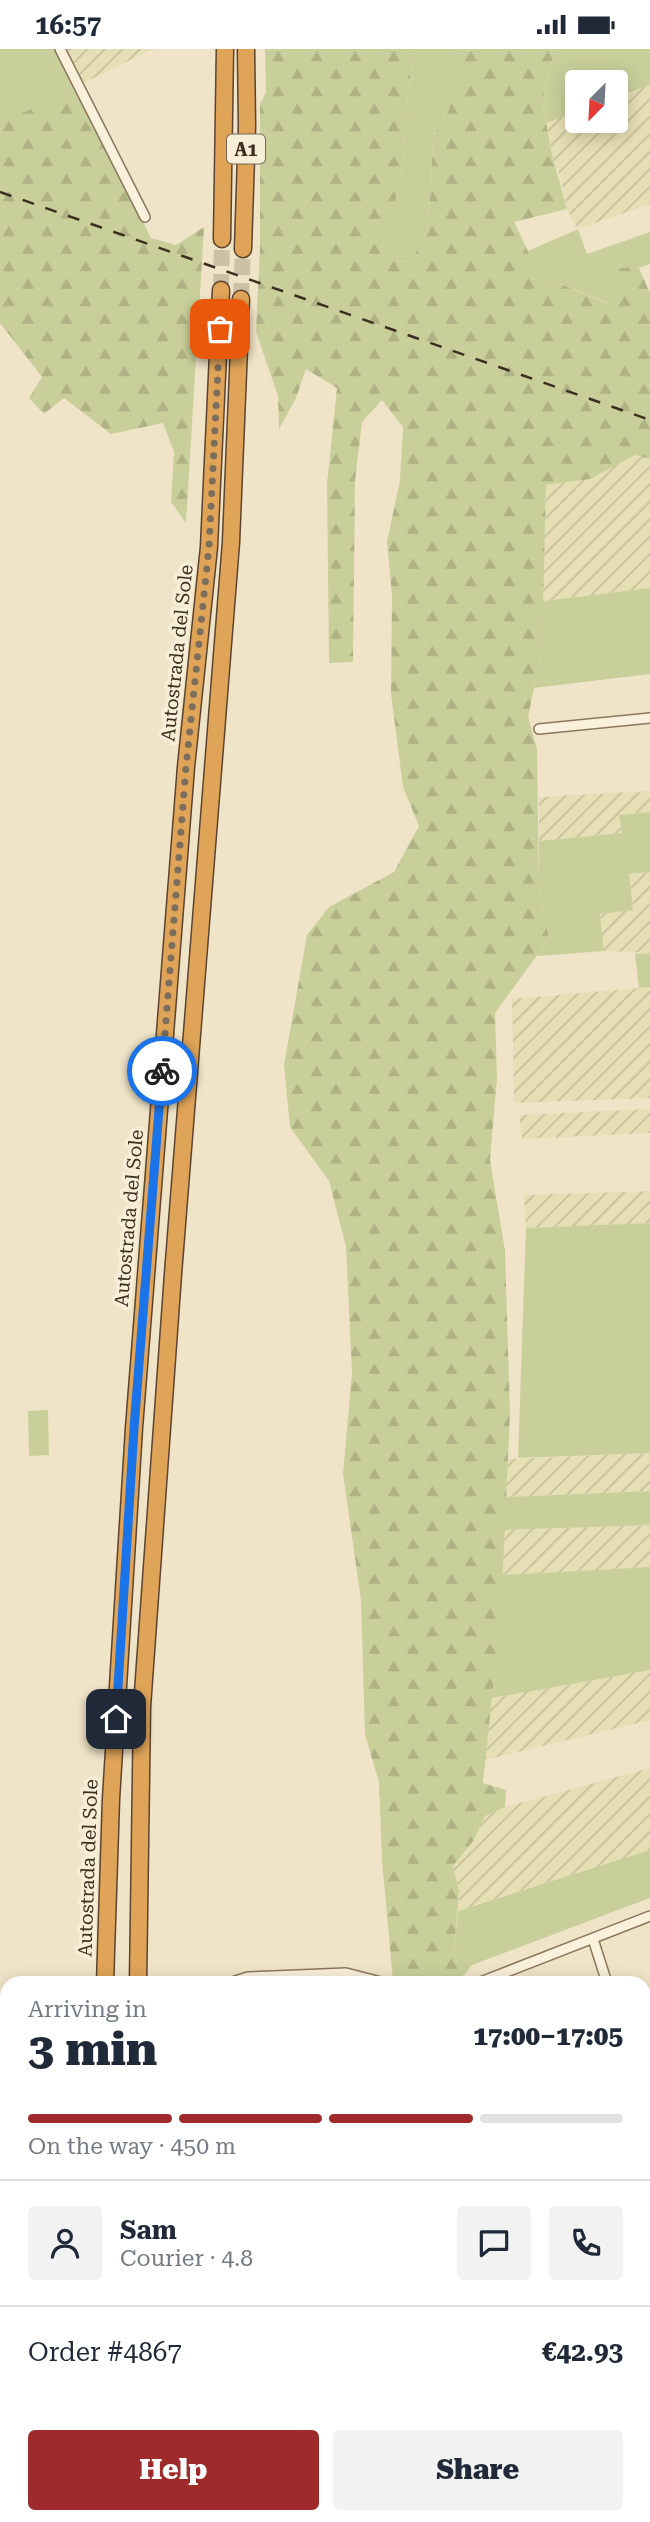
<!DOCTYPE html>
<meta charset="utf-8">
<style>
body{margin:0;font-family:"Roboto Serif",serif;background:#f2f2f3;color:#1f2937;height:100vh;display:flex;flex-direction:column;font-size:26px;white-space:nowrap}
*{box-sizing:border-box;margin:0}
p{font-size:23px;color:#747a83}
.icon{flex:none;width:38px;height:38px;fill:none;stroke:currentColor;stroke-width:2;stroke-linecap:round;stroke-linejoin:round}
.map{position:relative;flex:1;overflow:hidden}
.sheet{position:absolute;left:0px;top:1927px;width:651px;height:548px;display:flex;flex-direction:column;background:#fff;border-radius:21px 21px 0 0;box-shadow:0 4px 18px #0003}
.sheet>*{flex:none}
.needle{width:46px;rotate:204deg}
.buttons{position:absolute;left:565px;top:21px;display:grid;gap:14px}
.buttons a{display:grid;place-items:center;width:63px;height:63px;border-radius:7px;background:#fff;box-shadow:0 4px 18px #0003;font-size:35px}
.pin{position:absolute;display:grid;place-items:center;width:60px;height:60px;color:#fff;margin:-30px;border-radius:14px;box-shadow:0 4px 10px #0006}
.courier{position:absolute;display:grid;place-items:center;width:70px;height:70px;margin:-35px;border:5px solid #1a73e8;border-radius:50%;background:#fff;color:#222;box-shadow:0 2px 9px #0007}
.headline em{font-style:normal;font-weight:800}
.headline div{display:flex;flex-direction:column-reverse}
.headline{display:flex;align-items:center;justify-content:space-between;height:119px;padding:0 28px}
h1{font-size:46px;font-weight:800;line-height:52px}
.bar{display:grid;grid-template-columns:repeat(4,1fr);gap:10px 7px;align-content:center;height:84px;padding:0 28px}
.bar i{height:9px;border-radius:5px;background:#e0e1e3}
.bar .current{background:#9e2a2b}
.bar p{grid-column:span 4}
.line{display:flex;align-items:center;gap:18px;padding:0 28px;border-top:2px solid #e0e1e3}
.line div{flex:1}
.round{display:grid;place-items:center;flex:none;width:74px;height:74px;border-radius:7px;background:#f2f2f3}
.cta{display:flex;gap:14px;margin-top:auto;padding:14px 28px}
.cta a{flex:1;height:80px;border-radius:7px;background:#9e2a2b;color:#fff;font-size:28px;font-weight:800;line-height:80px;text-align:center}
.cta a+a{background:#f2f2f3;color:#1f2937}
.status{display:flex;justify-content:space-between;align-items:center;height:49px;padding:0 35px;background:#fff;direction:ltr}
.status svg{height:19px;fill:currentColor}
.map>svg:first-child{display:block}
.farmland{fill:url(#farmland-furrows)}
.grass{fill:#c9cf9b}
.forest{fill:url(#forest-firs)}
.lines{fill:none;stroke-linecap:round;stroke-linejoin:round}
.motorway-tunnel{stroke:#ccc0a6;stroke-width:16;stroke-dasharray:16 8;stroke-linecap:butt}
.minor-casing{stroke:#8d765c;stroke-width:12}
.motorway-casing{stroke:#5b4430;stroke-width:19}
.minor{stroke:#faf1dc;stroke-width:9}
.motorway{stroke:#e0a458;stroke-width:16}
.rail{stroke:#3d2e20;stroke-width:2.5;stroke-dasharray:12 12;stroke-linecap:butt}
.done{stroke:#7c6e5b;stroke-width:7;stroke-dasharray:0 12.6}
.route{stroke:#1a73e8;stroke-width:9}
.labels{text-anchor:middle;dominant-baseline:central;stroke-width:7;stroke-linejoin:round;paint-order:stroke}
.shield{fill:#f7eed8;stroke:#756857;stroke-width:2}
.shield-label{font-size:18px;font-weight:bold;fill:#3d2e20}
.street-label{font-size:19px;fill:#3d2e20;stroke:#f7eed8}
</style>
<div class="status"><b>16:57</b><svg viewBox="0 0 49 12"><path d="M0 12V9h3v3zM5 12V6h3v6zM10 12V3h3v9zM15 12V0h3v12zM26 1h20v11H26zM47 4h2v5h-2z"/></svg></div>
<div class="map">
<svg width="650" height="2473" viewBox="0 0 650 2473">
<defs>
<pattern id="farmland-furrows" width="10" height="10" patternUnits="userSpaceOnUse" patternTransform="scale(1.75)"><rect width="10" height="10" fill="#e6deb5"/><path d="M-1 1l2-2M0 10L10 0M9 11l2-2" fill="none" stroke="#c6bf9b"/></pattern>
<pattern id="forest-firs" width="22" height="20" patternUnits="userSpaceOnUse" patternTransform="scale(1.75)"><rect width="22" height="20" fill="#c9cf9b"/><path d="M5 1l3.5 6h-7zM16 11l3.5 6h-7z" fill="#aeb285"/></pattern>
</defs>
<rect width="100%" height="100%" fill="#f0e4c8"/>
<g class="farmland">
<path d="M66 0H153L83 34Z"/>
<path d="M650 36V155L578 180 567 160 561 130 552 105 546 74 577 63 578 72H616V48Z"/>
<path d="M635 406 650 410V539L543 552 546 436 590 430Z"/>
<path d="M650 742V763L619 766 622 784 539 792V748Z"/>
<path d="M650 823V904L604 902 600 865 633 861 629 825Z"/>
<path d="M650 938V1049L514 1054 512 950Z"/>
<path d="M650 1060V1084L522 1090 519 1066Z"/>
<path d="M650 1142V1174L526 1179 524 1146Z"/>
<path d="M650 1404V1442L506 1448 508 1410Z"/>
<path d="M650 1476V1518L502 1526 504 1481Z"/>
<path d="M650 1621V1671L485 1711 492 1649Z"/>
<path d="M650 1719V1801L458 1862 459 1842 453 1817 474 1791 485 1766 505 1758Z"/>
</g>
<g class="grass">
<path d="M0 0H54L77 40 6 72 0 64Z"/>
<path d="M414 0H464L449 61 433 87 431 139 427 181 412 213 393 211 384 202 403 113 408 42Z"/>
<path d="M555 0H650V36L616 48V33H578L577 63 546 74 542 53Z"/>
<path d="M578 180 587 205 650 183V215L639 219 638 217 611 255 540 227 528 202Z"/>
<path d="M650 539V625L534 639 542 601 543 552Z"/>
<path d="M650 763V823L629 825 633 861 600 865 604 902 537 907 549 890 539 839V792L622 784 619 766Z"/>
<path d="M650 904V938L639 939 635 905Z"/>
<path d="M650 1174V1404L518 1409 526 1179Z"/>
<path d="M48 1361 49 1406 29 1407 28 1362Z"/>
<path d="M650 1442V1476L504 1481 506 1448Z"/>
<path d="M650 1518V1621L492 1649 502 1526Z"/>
<path d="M650 1801V1849L472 1916 454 1905 458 1862Z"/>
</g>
<g class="forest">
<path d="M265 0H414L408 42 403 113 385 202 393 211 411 213 427 181 431 139 433 87 449 61 464 0H555L542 53 552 105 567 160 514 173 540 227 610 255 614 220 638 217 650 244V410L635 406 590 430 546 436 542 601 528 668 537 700 539 839 549 890 495 964 497 1029 490 1111 505 1202 510 1364 501 1561 483 1734 506 1741 505 1758 485 1767 474 1791 453 1817 459 1842 454 1905 472 1916 458 1933 393 1932 382 1811 379 1733 365 1686 361 1551 343 1425 352 1324 346 1198 329 1132 290 1078 284 1016 307 886 329 858 394 823 419 777 403 738 391 645 392 546 387 493 400 431 403 378 382 351 362 373 355 432 353 613 329 614 327 435 337 339 306 320 296 349 279 380 278 347 256 283 260 198V55L266 43Z"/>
<path d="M77 40 151 189 176 196 204 178 186 474 171 453 174 403 163 374 111 385 64 349 44 365 29 349 42 328 0 274V64L6 71Z"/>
</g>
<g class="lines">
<g class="motorway-tunnel">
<path d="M221 241 222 190"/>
<path d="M241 250 243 200"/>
</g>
<defs>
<g id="minor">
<path d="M60 0 145 168"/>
<path d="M539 680 650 669"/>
<path d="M593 1890 607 1934"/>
<path d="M229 1934 248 1928 346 1924 385 1934"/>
<path d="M478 1934 650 1867"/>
<path d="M644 2049 650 2068"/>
<path d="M0 2083 7 2090"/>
<path d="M438 2473V2468"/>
</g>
<g id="motorway">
<path d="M222 190 225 0"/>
<path d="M243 200 247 77 246 0"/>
<path d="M105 1934 111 1750 134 1379 186 718 209 498 221 241"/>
<path d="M138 1934 142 1658 173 1225 231 493 241 250"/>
<path d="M97 2468V2473"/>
<path d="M128 2468 129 2473"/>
</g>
</defs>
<use href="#minor" class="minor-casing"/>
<use href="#motorway" class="motorway-casing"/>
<use href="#minor" class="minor"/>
<use href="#motorway" class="motorway"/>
<path class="rail" d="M0 143 650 371"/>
</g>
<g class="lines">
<path class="done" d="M162 1022 186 718 209 498 220 280"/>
<path class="route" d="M116 1670 134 1379 162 1022"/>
</g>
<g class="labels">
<rect class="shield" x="227" y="85.5" width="38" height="29" rx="5"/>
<g class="shield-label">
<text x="246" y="100">A1</text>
</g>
<g class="street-label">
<text transform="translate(177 604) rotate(-84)">Autostrada del Sole</text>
<text transform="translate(129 1169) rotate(-85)">Autostrada del Sole</text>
<text transform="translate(88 1819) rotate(-88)">Autostrada del Sole</text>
</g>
</g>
</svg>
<div class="buttons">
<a><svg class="needle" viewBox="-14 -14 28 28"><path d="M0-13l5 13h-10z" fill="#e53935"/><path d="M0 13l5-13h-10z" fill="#747a83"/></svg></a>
</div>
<div class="pin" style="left:220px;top:280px;background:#ea580c"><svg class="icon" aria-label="bag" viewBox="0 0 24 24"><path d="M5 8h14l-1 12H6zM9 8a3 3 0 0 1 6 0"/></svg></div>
<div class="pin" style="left:116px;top:1670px;background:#1f2937"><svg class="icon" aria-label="home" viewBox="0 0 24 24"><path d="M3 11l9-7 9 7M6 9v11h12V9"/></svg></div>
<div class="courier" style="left:162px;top:1022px"><svg class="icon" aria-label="bike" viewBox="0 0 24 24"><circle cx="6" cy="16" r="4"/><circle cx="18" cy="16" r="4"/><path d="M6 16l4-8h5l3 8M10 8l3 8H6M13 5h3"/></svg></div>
<section class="sheet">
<div class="headline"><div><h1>3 min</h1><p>Arriving in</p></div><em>17:00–17:05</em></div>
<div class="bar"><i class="current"></i><i class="current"></i><i class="current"></i><i></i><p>On the way · 450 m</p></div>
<div class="line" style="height:126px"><a class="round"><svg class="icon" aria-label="person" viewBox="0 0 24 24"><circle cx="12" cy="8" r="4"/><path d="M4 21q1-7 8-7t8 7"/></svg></a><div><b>Sam</b><p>Courier · 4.8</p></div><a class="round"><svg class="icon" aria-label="chat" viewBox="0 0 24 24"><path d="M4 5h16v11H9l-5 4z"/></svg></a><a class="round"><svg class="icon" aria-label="phone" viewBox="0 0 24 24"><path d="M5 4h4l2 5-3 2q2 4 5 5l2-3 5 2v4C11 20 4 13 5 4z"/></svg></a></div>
<div class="line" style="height:91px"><div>Order #4867</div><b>€42.93</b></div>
<div class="cta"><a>Help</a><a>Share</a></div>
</section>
</div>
